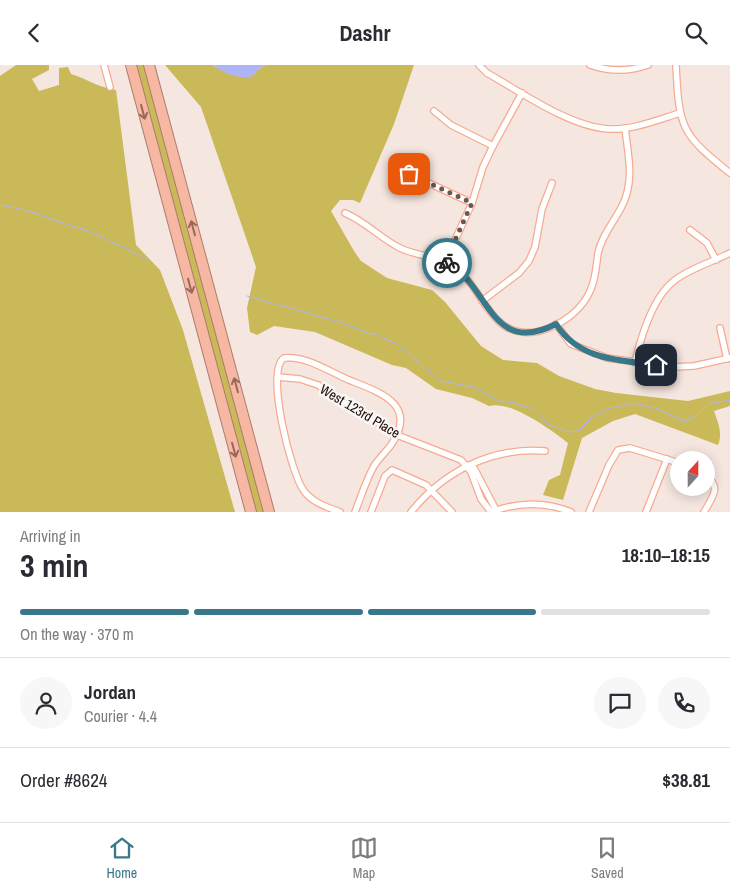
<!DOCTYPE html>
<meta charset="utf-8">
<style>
body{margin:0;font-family:"Archivo Narrow",sans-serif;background:#f7f7f7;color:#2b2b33;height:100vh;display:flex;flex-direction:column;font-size:19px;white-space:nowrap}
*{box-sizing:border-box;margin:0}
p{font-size:16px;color:#7c7c81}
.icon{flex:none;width:28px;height:28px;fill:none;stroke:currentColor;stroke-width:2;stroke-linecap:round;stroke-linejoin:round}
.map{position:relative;height:447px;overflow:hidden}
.side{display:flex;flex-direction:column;background:#fff;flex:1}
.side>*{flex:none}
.needle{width:32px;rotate:21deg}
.tools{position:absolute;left:670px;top:386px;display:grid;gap:10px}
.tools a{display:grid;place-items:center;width:45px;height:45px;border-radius:50%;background:#fff;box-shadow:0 2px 12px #0003;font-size:25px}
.pin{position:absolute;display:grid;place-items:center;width:42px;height:42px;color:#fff;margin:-21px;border-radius:10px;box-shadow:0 2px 8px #0006}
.courier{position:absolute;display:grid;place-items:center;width:50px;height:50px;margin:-25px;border:4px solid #38788b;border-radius:50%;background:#fff;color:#222;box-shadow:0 1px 6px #0007}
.overview em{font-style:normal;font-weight:700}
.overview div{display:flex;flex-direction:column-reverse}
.overview{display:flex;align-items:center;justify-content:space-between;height:85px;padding:0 20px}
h1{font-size:32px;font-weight:700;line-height:38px}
.bar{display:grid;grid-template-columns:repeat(4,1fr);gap:8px 5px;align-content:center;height:60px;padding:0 20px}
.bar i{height:6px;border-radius:4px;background:#e1e1e2}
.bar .selected{background:#38788b}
.bar p{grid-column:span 4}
.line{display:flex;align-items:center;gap:12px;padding:0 20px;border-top:1px solid #e1e1e2}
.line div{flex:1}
.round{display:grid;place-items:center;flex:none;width:52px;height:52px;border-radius:26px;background:#f7f7f7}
header{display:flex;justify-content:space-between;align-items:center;height:65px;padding:0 20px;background:#fff;font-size:22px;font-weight:700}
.tabs{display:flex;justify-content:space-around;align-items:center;height:70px;border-top:1px solid #e1e1e2;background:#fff;font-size:14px;color:#7c7c81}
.tabs a{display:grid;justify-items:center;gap:2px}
.tabs .selected{color:#38788b}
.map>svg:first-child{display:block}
.green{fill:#c9b959}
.water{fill:#aeb4f5}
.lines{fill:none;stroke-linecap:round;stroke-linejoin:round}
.stream{stroke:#aeb4f5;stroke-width:1}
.minor-casing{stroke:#f6ab91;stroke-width:8}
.motorway-casing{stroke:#ac7b6b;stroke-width:12}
.minor{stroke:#fff;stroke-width:5.5}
.motorway{stroke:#f6b8a3;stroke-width:10}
.oneway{stroke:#97695b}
.done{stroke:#6d5650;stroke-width:5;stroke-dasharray:0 9}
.route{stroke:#38788b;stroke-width:6}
.labels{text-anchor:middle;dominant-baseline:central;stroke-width:5;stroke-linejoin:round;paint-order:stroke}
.street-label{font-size:14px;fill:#230902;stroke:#f7f7f7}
</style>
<header><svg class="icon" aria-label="back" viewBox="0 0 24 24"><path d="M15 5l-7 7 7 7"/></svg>Dashr<svg class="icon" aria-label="search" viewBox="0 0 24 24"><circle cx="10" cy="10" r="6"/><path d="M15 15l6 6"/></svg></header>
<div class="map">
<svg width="730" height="447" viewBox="0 0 730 447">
<rect width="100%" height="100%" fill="#f6e6e0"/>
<g class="green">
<path d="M16 0H49V5L32 14 39 26 59 20V3L68 2 71 9C87 14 100 23 116 25L136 180 160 205 183 265 235 447H0V11Z"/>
<path d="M135 0H145L265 447H256Z"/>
<path d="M165 0H213L215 2 253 11 257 5 266 0H414L394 59 360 138 353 135H340L331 146 354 186 361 196 387 213 432 225 445 237 481 281 503 295 537 298 559 311 595 324 616 328 688 336 730 326V341L714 346C718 358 723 368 718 380L635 349 613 356 582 373 563 435 543 430 549 415 560 410 568 378C551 365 511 335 489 341L472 333 436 324 406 303 392 300 315 267 274 261 257 270 250 267 247 243 256 202 201 42Z"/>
</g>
<path class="water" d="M213 0H266L257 5 253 11C242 15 222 8 213 0Z"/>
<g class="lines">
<g class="stream">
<path d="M0 140 25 145 91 167 147 194"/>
<path d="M247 231 343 258 370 269H376L398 280 441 316 473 322 500 336 515 338 535 345 549 360 570 367 578 366 591 353 600 348 610 343 634 338 659 344 683 356 695 352 708 339 730 335"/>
</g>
<defs>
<g id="minor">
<path d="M104 0 110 22"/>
<path d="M479 0 487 8C521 27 570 62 609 64 633 65 657 55 680 48"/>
<path d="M590 0C610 7 628 7 648 0"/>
<path d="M676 0C679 63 681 69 730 108"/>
<path d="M434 46 451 60 493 81"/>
<path d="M409 109 472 138"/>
<path d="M345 148C366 157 380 173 400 183 416 191 438 191 453 201 474 215 483 244 502 259 529 280 572 258 587 232 595 219 596 203 598 188 602 170 614 157 622 141 635 116 628 89 625 63"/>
<path d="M690 165 707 178 716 195"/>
<path d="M445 197 472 138 483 102 493 81 522 28"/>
<path d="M482 236 519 208 529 196 535 182 542 144 552 118"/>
<path d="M556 259 571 279 607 293 673 302 694 301 730 293"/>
<path d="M720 263 727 294"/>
<path d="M635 297C641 272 653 231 675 215 691 203 712 197 730 188"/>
<path d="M278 312 300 314 318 320 397 370 461 395 471 407 481 434 491 447"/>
<path d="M467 400 474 403 496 445"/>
<path d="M340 447C327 442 313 438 304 426 291 409 265 306 284 293 305 290 330 307 349 315 379 327 419 339 391 380 386 387 379 393 374 401 366 415 361 432 355 447"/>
<path d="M371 447 385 411 392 405 426 420 452 447"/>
<path d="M411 447C444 406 492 382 545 386"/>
<path d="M491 447C518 437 544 436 571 447"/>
<path d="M589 447 609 400 618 385 630 383 679 398"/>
<path d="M646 447 667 394"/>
<path d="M704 447C712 433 722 422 706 411"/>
</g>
<g id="motorway">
<path d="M131 0 251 447"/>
<path d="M149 0 269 447"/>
</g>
</defs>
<use href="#minor" class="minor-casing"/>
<use href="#motorway" class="motorway-casing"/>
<use href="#minor" class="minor"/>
<use href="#motorway" class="motorway"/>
</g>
<defs><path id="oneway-shaft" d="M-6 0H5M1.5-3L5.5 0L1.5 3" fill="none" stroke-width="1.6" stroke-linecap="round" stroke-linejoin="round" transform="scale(1.25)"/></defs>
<g class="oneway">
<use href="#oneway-shaft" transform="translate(143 47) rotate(75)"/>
<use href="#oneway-shaft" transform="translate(193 163) rotate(-105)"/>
<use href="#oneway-shaft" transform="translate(190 221) rotate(75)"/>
<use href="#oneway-shaft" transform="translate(236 320) rotate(-105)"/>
<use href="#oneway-shaft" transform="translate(234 385) rotate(75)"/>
</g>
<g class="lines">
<path class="done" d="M409 109 472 138 445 197 447 198"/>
<path class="route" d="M447 198C488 217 490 293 556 259 579 295 618 295 656 300"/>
</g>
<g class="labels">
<g class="street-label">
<text transform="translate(360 346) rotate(31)">West 123rd Place</text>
</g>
</g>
</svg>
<div class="tools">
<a><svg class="needle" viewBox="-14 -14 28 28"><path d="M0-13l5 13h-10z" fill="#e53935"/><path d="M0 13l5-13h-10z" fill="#7c7c81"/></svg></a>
</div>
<div class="pin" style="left:409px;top:109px;background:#ea580c"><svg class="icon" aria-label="bag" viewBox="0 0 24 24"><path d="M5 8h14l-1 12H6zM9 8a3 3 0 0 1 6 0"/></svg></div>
<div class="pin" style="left:656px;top:300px;background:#1f2937"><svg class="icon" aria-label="home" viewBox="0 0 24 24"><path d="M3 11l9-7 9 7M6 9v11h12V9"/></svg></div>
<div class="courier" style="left:447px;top:198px"><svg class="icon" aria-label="bike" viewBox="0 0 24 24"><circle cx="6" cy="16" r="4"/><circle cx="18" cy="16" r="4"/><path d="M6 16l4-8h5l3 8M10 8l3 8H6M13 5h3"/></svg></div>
</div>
<section class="side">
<div class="overview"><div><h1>3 min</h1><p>Arriving in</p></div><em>18:10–18:15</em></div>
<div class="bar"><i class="selected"></i><i class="selected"></i><i class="selected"></i><i></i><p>On the way · 370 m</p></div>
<div class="line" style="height:90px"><a class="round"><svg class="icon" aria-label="person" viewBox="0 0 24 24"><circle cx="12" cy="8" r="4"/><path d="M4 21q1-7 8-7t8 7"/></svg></a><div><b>Jordan</b><p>Courier · 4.4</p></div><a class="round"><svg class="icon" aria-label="chat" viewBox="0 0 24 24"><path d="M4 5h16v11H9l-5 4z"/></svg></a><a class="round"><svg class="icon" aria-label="phone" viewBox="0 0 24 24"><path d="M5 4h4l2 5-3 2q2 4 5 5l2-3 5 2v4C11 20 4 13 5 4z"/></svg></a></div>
<div class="line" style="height:65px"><div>Order #8624</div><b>$38.81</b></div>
</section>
<nav class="tabs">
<a class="selected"><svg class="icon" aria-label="home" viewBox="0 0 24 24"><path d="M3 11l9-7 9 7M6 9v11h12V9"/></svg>Home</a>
<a><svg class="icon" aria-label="map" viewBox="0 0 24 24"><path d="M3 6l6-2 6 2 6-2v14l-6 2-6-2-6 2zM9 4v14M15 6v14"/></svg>Map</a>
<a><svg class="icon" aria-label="saved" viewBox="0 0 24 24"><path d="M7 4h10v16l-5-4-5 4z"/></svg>Saved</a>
</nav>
